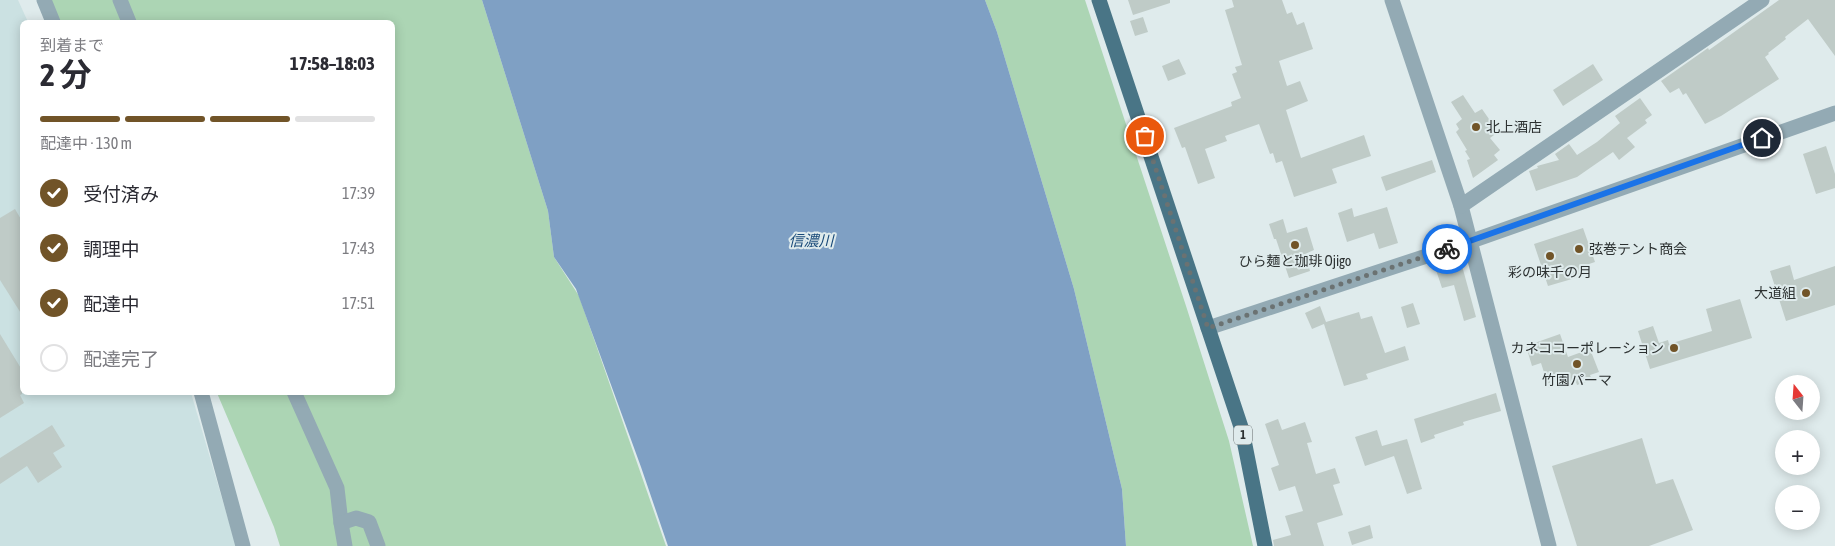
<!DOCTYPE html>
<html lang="ja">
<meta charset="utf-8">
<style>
body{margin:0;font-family:"Asap Condensed","Noto Sans JP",sans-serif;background:#f7f7f7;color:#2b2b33;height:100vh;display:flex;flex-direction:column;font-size:19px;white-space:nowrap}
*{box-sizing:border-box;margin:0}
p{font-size:16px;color:#7c7c81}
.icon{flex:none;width:28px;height:28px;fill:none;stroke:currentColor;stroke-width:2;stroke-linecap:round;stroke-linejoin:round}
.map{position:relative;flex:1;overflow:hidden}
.sheet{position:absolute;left:20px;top:20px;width:375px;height:375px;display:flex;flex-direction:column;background:#fff;border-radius:8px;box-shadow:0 2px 12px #0003}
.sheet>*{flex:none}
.needle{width:32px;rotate:343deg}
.controls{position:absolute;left:1775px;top:375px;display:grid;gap:10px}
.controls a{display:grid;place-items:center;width:45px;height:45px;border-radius:50%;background:#fff;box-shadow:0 2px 12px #0003;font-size:25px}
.pin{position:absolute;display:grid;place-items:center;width:42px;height:42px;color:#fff;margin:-21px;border:2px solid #fff;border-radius:50%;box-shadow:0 1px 5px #0007}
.courier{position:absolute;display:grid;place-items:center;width:50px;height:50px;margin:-25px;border:4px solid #1a73e8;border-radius:50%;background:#fff;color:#222;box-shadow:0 1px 6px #0007}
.summary em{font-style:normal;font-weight:700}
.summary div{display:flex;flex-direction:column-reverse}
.summary{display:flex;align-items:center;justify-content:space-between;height:85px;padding:0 20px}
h1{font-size:32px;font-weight:700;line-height:38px}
.bar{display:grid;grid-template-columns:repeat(4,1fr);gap:8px 5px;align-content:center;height:60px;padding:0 20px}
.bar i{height:6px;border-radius:4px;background:#e1e1e2}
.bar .on{background:#715428}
.bar p{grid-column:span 4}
ol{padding:0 20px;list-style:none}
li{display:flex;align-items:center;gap:15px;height:55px}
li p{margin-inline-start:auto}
li .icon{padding:5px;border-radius:50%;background:#715428;color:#fff;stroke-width:4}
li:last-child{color:#7c7c81}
li i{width:28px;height:28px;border:2px solid #e1e1e2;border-radius:50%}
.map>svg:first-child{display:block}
.built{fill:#cbe1e2}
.green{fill:#acd5b4}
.water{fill:#7fa0c4}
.building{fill:#bfcbc7}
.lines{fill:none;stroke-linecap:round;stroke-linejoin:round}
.minor{stroke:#93aab4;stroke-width:15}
.major{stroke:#497586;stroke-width:15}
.done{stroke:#6b7272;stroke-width:5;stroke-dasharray:0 9}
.route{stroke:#1a73e8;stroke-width:6}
.poi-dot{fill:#715428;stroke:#dfebec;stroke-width:2}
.labels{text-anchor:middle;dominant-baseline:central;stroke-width:4;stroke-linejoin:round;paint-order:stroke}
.shield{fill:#dfebec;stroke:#626969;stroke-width:1}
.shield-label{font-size:12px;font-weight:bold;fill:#2c3131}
.poi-label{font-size:14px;fill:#2c3131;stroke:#dfebec}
.water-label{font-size:15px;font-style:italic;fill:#184978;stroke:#dfebec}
</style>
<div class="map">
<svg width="1835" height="546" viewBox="0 0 1835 546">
<rect width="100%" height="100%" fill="#dfebec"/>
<path class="built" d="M0 0H18L28 22H22V392L191 393 236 546H0Z"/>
<g class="green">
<path d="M48 0H482L548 211 554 257 579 296 666 546H280L274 527 217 393 392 392V22H57Z"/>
<path d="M985 0H1085L1187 309 1229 441 1253 546H1126L1122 489 1074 289 997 32Z"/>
</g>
<path class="water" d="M482 0H985L997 32 1074 289 1122 489 1126 546H668L641 467 576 289 554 257 548 211Z"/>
<g class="building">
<path d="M1128 0H1170V3L1133 15Z"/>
<path d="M1232 0H1282L1287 14 1292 12 1297 25 1304 22 1313 49 1279 61 1287 86 1300 81 1308 101 1286 110 1301 158 1364 135 1371 156 1332 169 1337 183 1294 197 1282 161 1276 163 1273 153 1270 154 1259 124 1225 136 1227 141 1205 149 1215 178 1198 184 1185 147 1182 148 1174 128 1232 106 1231 102 1241 98 1232 74 1237 72 1235 67 1242 65 1225 10 1234 7Z"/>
<path d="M1779 0H1835V56L1808 19 1785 37 1786 39 1768 53 1769 54 1765 57 1779 79 1721 116 1705 124 1686 93 1683 95 1679 88 1670 93 1661 81 1708 48 1709 50Z"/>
<path d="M1143 17 1148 32 1135 36 1130 21Z"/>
<path d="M1179 59 1186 74 1168 81 1162 66Z"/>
<path d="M1593 64 1603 80 1563 106 1553 90Z"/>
<path d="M1463 95 1475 113 1482 109 1498 132 1490 138 1500 150 1494 155 1498 160 1473 178 1467 160 1470 159 1465 151 1467 150 1456 132 1459 129 1456 124 1462 119 1451 102Z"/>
<path d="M1640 98 1652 115 1645 120 1647 123 1627 138 1635 147 1619 160 1613 152 1577 177 1536 191 1529 171 1538 168 1537 166 1559 160 1555 154 1569 144 1577 155 1597 142 1620 123 1615 116Z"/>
<path d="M1826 146 1835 174V188L1816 194 1803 154Z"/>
<path d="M1432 160 1436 172 1386 191 1381 177Z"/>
<path d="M1387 207 1398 243 1379 249 1374 233 1347 242 1338 213 1352 208 1354 217Z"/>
<path d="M15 209 22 221V315L0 280V218Z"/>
<path d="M1283 219 1287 233 1307 227 1314 250 1305 254 1310 271 1289 278 1276 239H1274L1269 224Z"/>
<path d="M1583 228 1595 262 1586 265 1589 274 1548 286 1534 244Z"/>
<path d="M1461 262 1476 317 1464 321 1454 285 1442 288 1436 270Z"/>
<path d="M1790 265 1794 280 1835 266V305L1786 321 1770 271Z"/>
<path d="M1740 299 1752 338 1650 369 1638 331 1653 326 1659 343 1668 340 1669 344 1712 331 1706 309Z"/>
<path d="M1413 303 1420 324 1407 328 1401 307Z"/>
<path d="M1320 306 1326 322 1359 312 1361 319 1372 316 1385 353 1405 346 1409 360 1366 374 1368 379 1344 386 1324 324 1312 329 1305 313Z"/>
<path d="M0 334 22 370V394L20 395 24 403 0 418Z"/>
<path d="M1560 334 1568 357 1590 349 1599 372 1590 375 1592 380 1577 385 1576 382 1558 388V385L1549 388 1541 363 1532 366 1526 346Z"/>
<path d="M1496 393 1501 411 1463 422 1464 425 1434 435 1435 438 1421 443 1414 419Z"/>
<path d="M1278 419 1282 430 1305 422 1312 442 1307 443 1316 474 1335 468 1340 483 1333 485 1343 515 1317 523 1324 546H1274L1273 540 1291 535 1285 516 1303 511 1295 486 1279 491 1271 468 1279 465 1265 424Z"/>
<path d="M52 425 65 446 53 453 62 467 38 483 27 466 0 484V458Z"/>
<path d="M1377 430 1382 446 1407 439 1422 489 1407 494 1394 456 1365 466 1355 437Z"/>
<path d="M1642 438 1656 484 1673 479 1693 530 1649 546H1577L1552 466Z"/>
<path d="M1370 525 1373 538 1352 545 1348 532Z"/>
</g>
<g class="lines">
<g class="minor">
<path d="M44 0 53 22"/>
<path d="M120 0 129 22"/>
<path d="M1392 0 1461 206 1549 546"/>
<path d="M1461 206 1762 0"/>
<path d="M1208 328 1469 242 1835 113"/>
<path d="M201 392 243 546"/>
<path d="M294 392 337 488 341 523"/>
<path d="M345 546 341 523 356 518 369 522 378 546"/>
</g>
<path class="major" d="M1099 0 1242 430 1265 546"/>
</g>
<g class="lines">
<path class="done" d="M1145 136 1208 328 1447 249"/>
<path class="route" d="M1447 249 1762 138"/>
</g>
<g class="poi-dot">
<circle cx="1476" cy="127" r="5"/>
<circle cx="1295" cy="245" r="5"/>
<circle cx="1579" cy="249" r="5"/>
<circle cx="1550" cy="256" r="5"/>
<circle cx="1806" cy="293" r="5"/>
<circle cx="1674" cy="348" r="5"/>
<circle cx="1577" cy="364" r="5"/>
</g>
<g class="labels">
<rect class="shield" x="1234" y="425.5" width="18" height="19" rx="4"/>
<g class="shield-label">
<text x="1243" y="435">1</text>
</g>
<g class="poi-label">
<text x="1486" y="127" text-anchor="start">北上酒店</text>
<text x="1589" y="249" text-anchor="start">弦巻テント商会</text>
<text x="1295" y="261">ひら麺と珈琲 Ojigo</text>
<text x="1550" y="272">彩の味千の月</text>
<text x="1796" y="293" text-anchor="end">大道組</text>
<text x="1664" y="348" text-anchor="end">カネココーポレーション</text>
<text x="1577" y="380">竹園パーマ</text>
</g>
<g class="water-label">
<text x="811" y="240">信濃川</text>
</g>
</g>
</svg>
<div class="controls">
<a><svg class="needle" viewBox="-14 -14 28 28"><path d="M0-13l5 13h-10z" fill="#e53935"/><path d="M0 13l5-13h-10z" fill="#7c7c81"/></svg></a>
<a>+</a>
<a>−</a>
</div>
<div class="pin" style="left:1145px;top:136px;background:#ea580c"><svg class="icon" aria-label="bag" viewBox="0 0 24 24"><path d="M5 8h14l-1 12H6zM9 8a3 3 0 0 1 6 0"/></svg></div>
<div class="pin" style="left:1762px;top:138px;background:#1f2937"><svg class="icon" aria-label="home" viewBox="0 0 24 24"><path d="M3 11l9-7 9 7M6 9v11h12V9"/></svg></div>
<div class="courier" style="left:1447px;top:249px"><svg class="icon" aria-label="bike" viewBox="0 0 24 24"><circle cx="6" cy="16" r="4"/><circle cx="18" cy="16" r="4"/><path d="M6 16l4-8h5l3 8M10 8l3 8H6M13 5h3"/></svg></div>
<section class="sheet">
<div class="summary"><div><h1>2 分</h1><p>到着まで</p></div><em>17:58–18:03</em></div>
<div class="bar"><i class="on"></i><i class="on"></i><i class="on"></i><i></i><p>配達中 · 130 m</p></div>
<ol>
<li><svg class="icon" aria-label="check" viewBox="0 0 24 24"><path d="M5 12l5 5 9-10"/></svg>受付済み<p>17:39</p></li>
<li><svg class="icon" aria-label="check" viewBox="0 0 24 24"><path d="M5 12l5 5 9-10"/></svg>調理中<p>17:43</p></li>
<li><svg class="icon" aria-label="check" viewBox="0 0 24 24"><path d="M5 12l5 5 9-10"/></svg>配達中<p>17:51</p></li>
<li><i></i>配達完了</li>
</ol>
</section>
</div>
